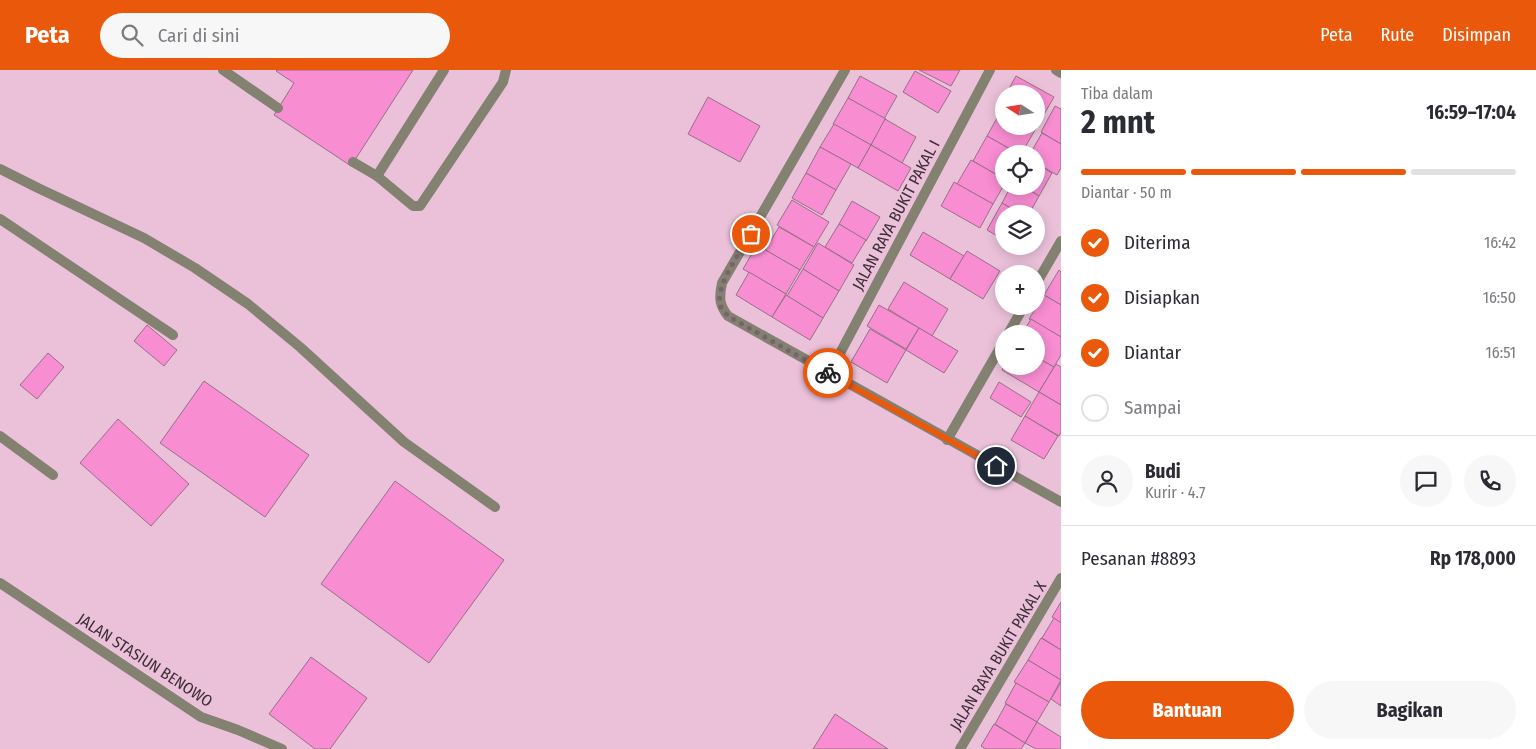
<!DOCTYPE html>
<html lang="id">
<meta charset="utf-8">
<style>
body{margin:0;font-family:"Fira Sans Condensed",sans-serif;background:#f7f7f7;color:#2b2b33;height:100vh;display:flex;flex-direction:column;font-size:19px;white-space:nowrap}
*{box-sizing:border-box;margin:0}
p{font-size:16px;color:#7c7c81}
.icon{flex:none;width:28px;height:28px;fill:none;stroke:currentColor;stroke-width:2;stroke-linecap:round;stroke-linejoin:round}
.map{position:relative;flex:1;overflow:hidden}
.details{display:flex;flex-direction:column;background:#fff;width:475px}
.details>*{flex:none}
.needle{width:32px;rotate:282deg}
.controls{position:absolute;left:995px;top:15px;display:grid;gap:10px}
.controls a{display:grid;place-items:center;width:50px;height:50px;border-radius:50%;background:#fff;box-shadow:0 2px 12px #0003;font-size:25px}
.pin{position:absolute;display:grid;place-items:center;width:42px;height:42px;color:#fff;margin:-21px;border:2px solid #fff;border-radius:50%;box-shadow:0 1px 5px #0007}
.courier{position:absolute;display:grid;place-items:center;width:50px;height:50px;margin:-25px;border:4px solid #ea580c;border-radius:50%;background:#fff;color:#222;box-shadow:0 1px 6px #0007}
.summary em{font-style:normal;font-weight:700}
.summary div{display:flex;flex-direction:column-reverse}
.summary{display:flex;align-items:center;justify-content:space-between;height:85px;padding:0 20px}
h1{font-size:32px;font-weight:700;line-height:38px}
.bar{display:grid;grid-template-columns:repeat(4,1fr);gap:8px 5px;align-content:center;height:60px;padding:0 20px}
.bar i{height:6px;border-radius:4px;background:#e1e1e2}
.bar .active{background:#ea580c}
.bar p{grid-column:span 4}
.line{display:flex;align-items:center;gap:12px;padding:0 20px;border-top:1px solid #e1e1e2}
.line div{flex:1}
.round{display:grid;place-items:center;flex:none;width:52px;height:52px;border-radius:26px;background:#f7f7f7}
ol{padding:0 20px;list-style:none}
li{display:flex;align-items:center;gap:15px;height:55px}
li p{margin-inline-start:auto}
li .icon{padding:5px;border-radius:50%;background:#ea580c;color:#fff;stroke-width:4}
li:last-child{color:#7c7c81}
li i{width:28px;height:28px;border:2px solid #e1e1e2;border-radius:50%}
.action{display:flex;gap:10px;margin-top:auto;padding:10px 20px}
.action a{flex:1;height:58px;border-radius:30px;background:#ea580c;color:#fff;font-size:20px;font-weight:700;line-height:58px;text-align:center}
.action a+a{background:#f7f7f7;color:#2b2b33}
header{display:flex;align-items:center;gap:30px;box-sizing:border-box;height:70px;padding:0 25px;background:#ea580c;color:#fff}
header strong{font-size:24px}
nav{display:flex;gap:28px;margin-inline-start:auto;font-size:18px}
.search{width:350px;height:45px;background:#f7f7f7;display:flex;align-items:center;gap:12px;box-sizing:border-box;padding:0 18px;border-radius:28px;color:#7c7c81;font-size:19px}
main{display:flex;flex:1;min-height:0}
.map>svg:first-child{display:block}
.building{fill:#f88dd2;stroke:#967087}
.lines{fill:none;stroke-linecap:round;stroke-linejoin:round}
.lane{stroke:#838170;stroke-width:10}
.street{stroke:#838170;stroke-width:10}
.done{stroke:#7a6170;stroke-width:5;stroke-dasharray:0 9}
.route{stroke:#ea580c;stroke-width:6}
.labels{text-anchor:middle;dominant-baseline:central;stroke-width:4;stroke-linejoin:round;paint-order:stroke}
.street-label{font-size:16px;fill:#3d2d37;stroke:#ebc1da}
</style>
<header>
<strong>Peta</strong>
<div class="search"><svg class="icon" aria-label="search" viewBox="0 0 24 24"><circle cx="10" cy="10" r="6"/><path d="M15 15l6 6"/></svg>Cari di sini</div>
<nav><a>Peta</a><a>Rute</a><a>Disimpan</a></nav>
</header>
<main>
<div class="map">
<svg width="1061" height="679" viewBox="0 0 1061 679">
<rect width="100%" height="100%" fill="#ebc1da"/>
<g class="building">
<path d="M277 0H413L351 96 274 45 294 13 276 1Z"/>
<path d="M919 0H960L951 16Z"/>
<path d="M915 1 951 21 938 43 903 22Z"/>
<path d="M860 6 897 26 884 49 848 28Z"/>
<path d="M1016 6 1054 27 1035 60 1029 56H1036V24H1006Z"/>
<path d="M708 27 760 56 740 92 688 64Z"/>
<path d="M848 28 886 49 871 75 833 54Z"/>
<path d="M1055 36 1061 39V74L1041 62Z"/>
<path d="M1001 41 1004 42V56H1029L1035 60 1021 84H1019L987 66Z"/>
<path d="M885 49 916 67 902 93 871 75Z"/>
<path d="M834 54 871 75 858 98 820 77Z"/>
<path d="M1042 63 1061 74V98L1057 105 1036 93V84H1030Z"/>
<path d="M987 66 1019 84H1004V109L973 91Z"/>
<path d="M871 75 911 98 898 121 858 98Z"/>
<path d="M820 77 851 94 836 120 806 103Z"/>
<path d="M971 90 1004 109V115L993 134 957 114Z"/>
<path d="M1036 93 1052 103 1039 126 1023 116H1036Z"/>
<path d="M806 103 836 120 822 145 792 128Z"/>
<path d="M954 112 993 134 980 158 941 136Z"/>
<path d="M1011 116H1023L1039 126 1029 144H1020L1002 133Z"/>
<path d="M792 130 829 152 814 177 777 155Z"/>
<path d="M852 131 880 147 866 171 839 154Z"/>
<path d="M1002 133 1021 144H1004V170L987 160Z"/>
<path d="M839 154 866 170 852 193 825 177Z"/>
<path d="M779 157 814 177 800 200 765 180Z"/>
<path d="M923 162 964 186 950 209 910 185Z"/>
<path d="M818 173 854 195 839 221 803 199Z"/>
<path d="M757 175 800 200 786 224 743 199Z"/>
<path d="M967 181 1000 201 983 229 950 209Z"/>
<path d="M803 199 839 221 823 248 787 226Z"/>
<path d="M1059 200 1061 202V235L1044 225Z"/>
<path d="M749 202 786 224 772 247 736 225Z"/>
<path d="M904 212 948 239 932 266 888 239Z"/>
<path d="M786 225 823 248 810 270 772 247Z"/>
<path d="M1044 225 1061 235V267L1029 249Z"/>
<path d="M879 235 919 258 906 279 867 256Z"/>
<path d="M1031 249 1061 267V285L1054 297 1036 287V264H1022Z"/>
<path d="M147 255 177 280 164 296 134 271Z"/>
<path d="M919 258 958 281 944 303 906 280Z"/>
<path d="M870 259 906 280 887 313 851 292Z"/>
<path d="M48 283 64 297 37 329 20 315Z"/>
<path d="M1036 287 1054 297 1039 322 1002 300 1004 296H1036Z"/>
<path d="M1056 294 1061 297V335L1039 322Z"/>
<path d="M204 311 309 385 265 447 160 373Z"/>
<path d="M999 312 1031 332 1021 347 990 328Z"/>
<path d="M1039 322 1061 335V362L1059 366 1025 346Z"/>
<path d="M1025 346 1058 366 1044 389 1011 370Z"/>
<path d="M118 349 189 414 151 456 80 393Z"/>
<path d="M395 411 504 490 429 593 321 514Z"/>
<path d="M1061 532V553L1052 547Z"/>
<path d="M1054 548 1061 553V580L1042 568Z"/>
<path d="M1041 568 1061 580V610L1028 590Z"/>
<path d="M311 587 367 628 330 679H315L269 644Z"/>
<path d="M1028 590 1061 610 1049 632 1014 612Z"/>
<path d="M1061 612V636L1051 629Z"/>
<path d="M1016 613 1049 632 1037 652 1005 633Z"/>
<path d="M1006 634 1037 652 1025 673 995 654Z"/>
<path d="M835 644 888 679H813Z"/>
<path d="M1037 652 1061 667V679H1036L1025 673Z"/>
<path d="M994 654 1025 673 1021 679H986L981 676Z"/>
</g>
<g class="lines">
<g class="lane">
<path d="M223 0 278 38"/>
<path d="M353 92 377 106 413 136H420L503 12 506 0"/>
<path d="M377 106 444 0"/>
<path d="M0 149 173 265"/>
<path d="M0 366 53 405"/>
</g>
<g class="street">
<path d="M845 0 722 213C719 227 719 235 728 246L1061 432"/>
<path d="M1056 0 1061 3"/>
<path d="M0 99 38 118 144 168 195 198 248 234 300 277 404 372 495 437"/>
<path d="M1036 214 1061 171"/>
<path d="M1008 264 1024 236"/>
<path d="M829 304 990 0"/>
<path d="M947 370 1004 271"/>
<path d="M0 513 201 647 238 660 282 679"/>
<path d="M960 679 1061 508"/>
</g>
</g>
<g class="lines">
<path class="done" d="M751 164C741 181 713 218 721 237 722 240 726 243 728 246L828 303"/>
<path class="route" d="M828 303 996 396"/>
</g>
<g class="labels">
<g class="street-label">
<text transform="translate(896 145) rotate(-62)">JALAN RAYA BUKIT PAKAL I</text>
<text transform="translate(998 586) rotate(-59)">JALAN RAYA BUKIT PAKAL X</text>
<text transform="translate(145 590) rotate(33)">JALAN STASIUN BENOWO</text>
</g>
</g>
</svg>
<div class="controls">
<a><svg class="needle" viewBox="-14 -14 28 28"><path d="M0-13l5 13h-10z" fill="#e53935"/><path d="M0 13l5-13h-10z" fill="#7c7c81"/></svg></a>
<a><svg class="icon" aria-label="locate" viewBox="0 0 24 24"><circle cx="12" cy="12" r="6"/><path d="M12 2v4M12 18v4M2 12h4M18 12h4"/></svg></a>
<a><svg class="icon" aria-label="layers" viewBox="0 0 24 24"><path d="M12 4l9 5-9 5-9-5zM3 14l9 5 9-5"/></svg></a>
<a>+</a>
<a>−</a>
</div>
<div class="pin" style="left:751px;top:164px;background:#ea580c"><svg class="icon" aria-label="bag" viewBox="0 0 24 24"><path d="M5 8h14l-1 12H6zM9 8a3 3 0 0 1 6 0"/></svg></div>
<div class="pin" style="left:996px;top:396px;background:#1f2937"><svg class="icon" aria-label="home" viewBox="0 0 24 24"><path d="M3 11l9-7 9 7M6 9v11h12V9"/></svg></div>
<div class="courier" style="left:828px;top:303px"><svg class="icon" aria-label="bike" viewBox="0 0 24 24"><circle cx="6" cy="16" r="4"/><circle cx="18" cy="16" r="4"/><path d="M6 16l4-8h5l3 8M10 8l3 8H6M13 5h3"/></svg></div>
</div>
<section class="details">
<div class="summary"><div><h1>2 mnt</h1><p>Tiba dalam</p></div><em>16:59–17:04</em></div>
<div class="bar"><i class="active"></i><i class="active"></i><i class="active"></i><i></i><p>Diantar · 50 m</p></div>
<ol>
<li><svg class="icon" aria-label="check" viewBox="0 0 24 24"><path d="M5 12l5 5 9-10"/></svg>Diterima<p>16:42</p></li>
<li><svg class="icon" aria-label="check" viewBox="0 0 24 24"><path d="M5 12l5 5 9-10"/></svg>Disiapkan<p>16:50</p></li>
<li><svg class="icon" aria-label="check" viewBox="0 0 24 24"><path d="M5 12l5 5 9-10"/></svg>Diantar<p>16:51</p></li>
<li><i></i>Sampai</li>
</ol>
<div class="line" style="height:90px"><a class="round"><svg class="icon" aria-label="person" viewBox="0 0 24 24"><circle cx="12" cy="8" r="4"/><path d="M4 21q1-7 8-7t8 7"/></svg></a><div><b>Budi</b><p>Kurir · 4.7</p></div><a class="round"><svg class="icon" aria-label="chat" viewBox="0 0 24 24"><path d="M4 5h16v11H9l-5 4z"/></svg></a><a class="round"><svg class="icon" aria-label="phone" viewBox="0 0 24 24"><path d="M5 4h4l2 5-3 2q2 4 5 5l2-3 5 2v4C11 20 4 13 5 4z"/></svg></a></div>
<div class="line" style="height:65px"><div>Pesanan #8893</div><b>Rp 178,000</b></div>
<div class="action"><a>Bantuan</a><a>Bagikan</a></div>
</section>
</main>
